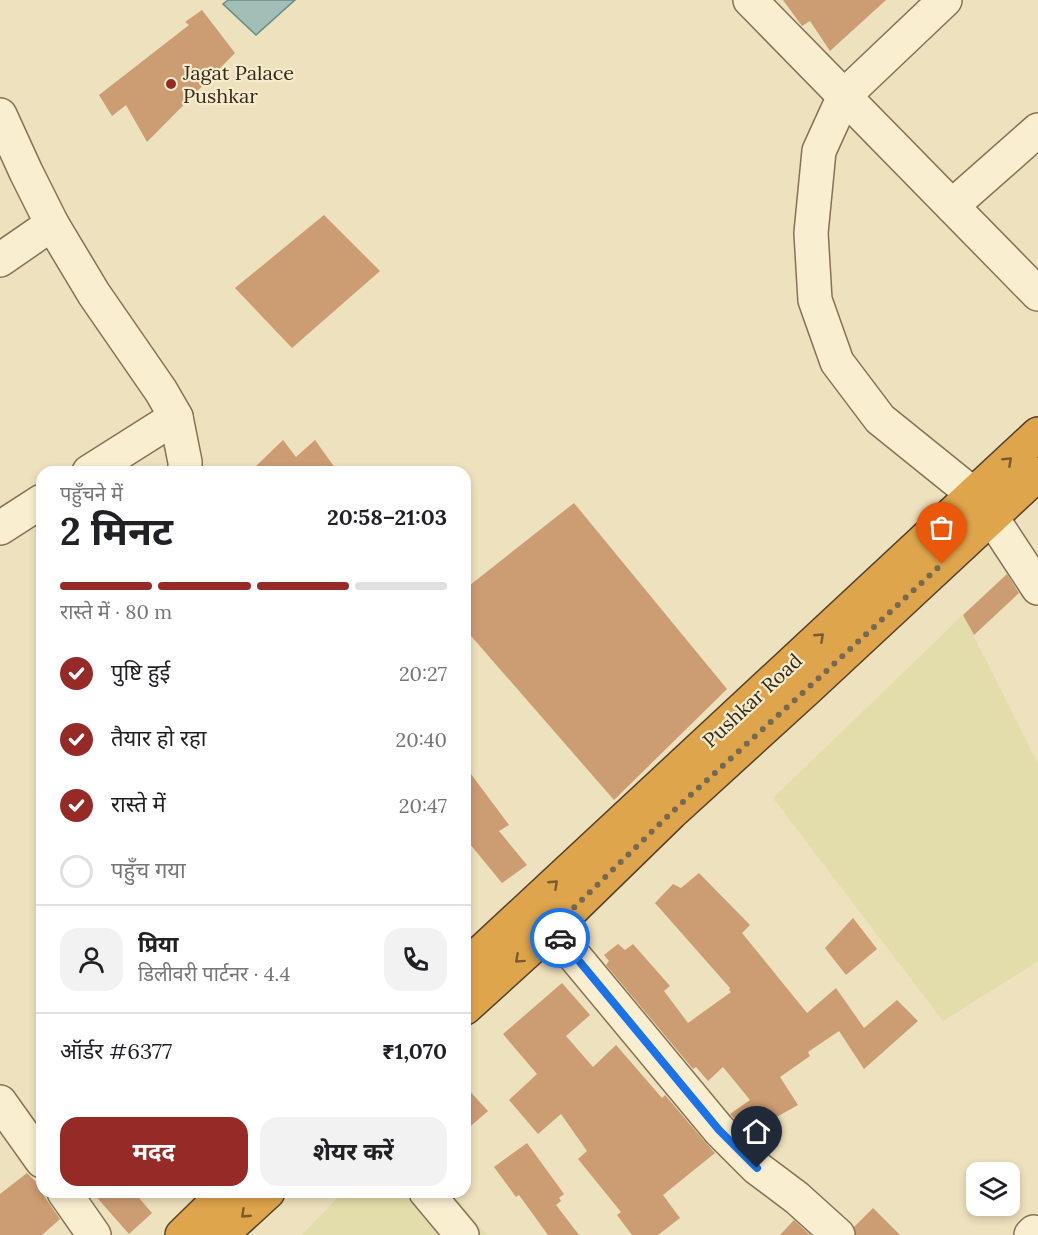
<!DOCTYPE html>
<html lang="hi">
<meta charset="utf-8">
<style>
body{margin:0;font-family:Lora,"Noto Sans Devanagari",serif;background:#f2f2f2;color:#202124;height:100vh;display:flex;flex-direction:column;font-size:22px;white-space:nowrap}
*{box-sizing:border-box;margin:0}
p{font-size:20px;color:#757577}
.icon{flex:none;width:33px;height:33px;fill:none;stroke:currentColor;stroke-width:2;stroke-linecap:round;stroke-linejoin:round}
.map{position:relative;flex:1;overflow:hidden}
.side{position:absolute;left:36px;top:466px;width:435px;height:732px;display:flex;flex-direction:column;background:#fff;border-radius:18px;box-shadow:0 3px 9px #0003}
.side>*{flex:none}
.buttons{position:absolute;left:966px;top:1162px;display:grid;gap:12px}
.buttons a{display:grid;place-items:center;width:54px;height:54px;border-radius:12px;background:#fff;box-shadow:0 3px 9px #0003;font-size:30px}
.pin{position:absolute;display:grid;place-items:center;width:51px;height:51px;color:#fff;margin:-62px -26px;border-radius:50% 50% 50% 0;rotate:-45deg;box-shadow:0 0 6px #0007}
.pin .icon{rotate:45deg}
.courier{position:absolute;display:grid;place-items:center;width:60px;height:60px;margin:-30px;border:4px solid #1a73e8;border-radius:50%;background:#fff;color:#222;box-shadow:0 2px 8px #0007}
.head em{font-style:normal;font-weight:700}
.head div{display:flex;flex-direction:column-reverse}
.head{display:flex;align-items:center;justify-content:space-between;height:102px;padding:0 24px}
h1{font-size:39px;font-weight:700;line-height:45px}
.bar{display:grid;grid-template-columns:repeat(4,1fr);gap:9px 6px;align-content:center;height:72px;padding:0 24px}
.bar i{height:8px;border-radius:4px;background:#e0e0e0}
.bar .on{background:#952a26}
.bar p{grid-column:span 4}
.line{display:flex;align-items:center;gap:15px;padding:0 24px;border-top:2px solid #e0e0e0}
.line div{flex:1}
.round{display:grid;place-items:center;flex:none;width:63px;height:63px;border-radius:18px;background:#f2f2f2}
ol{padding:0 24px;list-style:none}
li{display:flex;align-items:center;gap:18px;height:66px}
li p{margin-inline-start:auto}
li .icon{padding:6px;border-radius:50%;background:#952a26;color:#fff;stroke-width:4}
li:last-child{color:#757577}
li i{width:33px;height:33px;border:3px solid #e0e0e0;border-radius:50%}
.cta{display:flex;gap:12px;margin-top:auto;padding:12px 24px}
.cta a{flex:1;height:69px;border-radius:18px;background:#952a26;color:#fff;font-size:24px;font-weight:700;line-height:69px;text-align:center}
.cta a+a{background:#f2f2f2;color:#202124}
.map>svg:first-child{display:block}
.farmland{fill:#e3dcab}
.water{fill:#a1bfb7;stroke:#698c85;stroke-width:1.5}
.building{fill:#cc9c73}
.lines{fill:none;stroke-linecap:round;stroke-linejoin:round}
.minor-casing{stroke:#867156;stroke-width:36}
.highway-casing{stroke:#533f2b;stroke-width:36}
.minor{stroke:#f9eed0;stroke-width:33}
.highway{stroke:#dfa54c;stroke-width:33}
.oneway{stroke:#795b2f}
.done{stroke:#766954;stroke-width:6;stroke-dasharray:0 10.8}
.route{stroke:#1a73e8;stroke-width:8}
.poi-dot{fill:#952a26;stroke:#f5ebcd;stroke-width:2}
.labels{text-anchor:middle;dominant-baseline:central;stroke-width:4.5;stroke-linejoin:round;paint-order:stroke}
.poi-label{font-size:20px;fill:#35291b;stroke:#f5ebcd;text-anchor:start}
.street-label{font-size:20px;fill:#35291b;stroke:#f5ebcd}
</style>
<div class="map">
<svg width="1038" height="1235" viewBox="0 0 1038 1235">
<rect width="100%" height="100%" fill="#eee1bd"/>
<g class="farmland">
<path d="M963 615 1038 764V961L943 1021 773 798Z"/>
<path d="M343 1192 452 1193 487 1235H302Z"/>
</g>
<path class="water" d="M228 0H295L256 35 223 4Z"/>
<g class="building">
<path d="M783 0H886L830 51 810 21 802 26Z"/>
<path d="M202 10 235 53 147 142 126 105 112 116 99 95 189 25 185 22Z"/>
<path d="M324 215 380 271 292 348 235 288Z"/>
<path d="M283 440 296 457 315 440 338 472H250Z"/>
<path d="M574 503 727 689 614 800 465 629V589Z"/>
<path d="M1007 574 1019 593 974 635 963 615Z"/>
<path d="M465 766 509 825 499 831 527 865 502 883 465 838Z"/>
<path d="M699 873 750 925 742 933 807 1013 836 988 864 1028 897 1000 918 1021 864 1069 839 1031 808 1052 810 1056 780 1077 798 1105 764 1124 771 1134 757 1141 730 1114 750 1100 723 1067 708 1081 696 1067 693 1069 606 965 609 961 604 955 618 944 625 950 633 944 670 986 664 991 688 1023 731 992 729 990 730 988 655 903 673 884 681 888Z"/>
<path d="M853 918 877 949 846 975 825 948Z"/>
<path d="M562 983 590 1015 566 1036 593 1067 616 1045 662 1098 665 1095 705 1142 715 1153 663 1195 680 1218 658 1235H632L617 1215 621 1212 578 1159 587 1151 561 1114 538 1134 509 1100 537 1074 503 1034Z"/>
<path d="M465 1086 488 1111 465 1131Z"/>
<path d="M527 1143 564 1194 559 1198 561 1201 556 1205 579 1235H548L519 1195 516 1197 494 1167Z"/>
<path d="M27 1173 41 1187 39 1189 60 1219 42 1235H0V1194Z"/>
<path d="M92 1192H134L152 1213 129 1234Z"/>
<path d="M873 1208 900 1235H856L854 1227Z"/>
<path d="M794 1220 810 1235H780Z"/>
</g>
<g class="lines">
<defs>
<g id="minor">
<path d="M750 0 1038 294"/>
<path d="M945 0 844 96 819 151 811 233 815 300 837 362 880 419 973 494"/>
<path d="M0 115 26 172 52 224 94 294 161 391 176 417 185 462V472"/>
<path d="M952 206 1038 130"/>
<path d="M0 260 52 224"/>
<path d="M89 472 176 417"/>
<path d="M992 518 1038 588"/>
<path d="M0 528 42 501"/>
<path d="M552 929 719 1130 757 1168 797 1198 838 1235"/>
<path d="M0 1102 42 1161"/>
<path d="M64 1192 94 1235"/>
<path d="M426 1192 462 1235"/>
<path d="M1031 1235 1034 1232"/>
</g>
<g id="highway">
<path d="M465 967 1038 434"/>
<path d="M465 1008 552 929 671 813 808 688 1038 474"/>
<path d="M182 1235 226 1192"/>
<path d="M221 1235 268 1192"/>
</g>
</defs>
<use href="#minor" class="minor-casing"/>
<use href="#highway" class="highway-casing"/>
<use href="#minor" class="minor"/>
<use href="#highway" class="highway"/>
</g>
<defs><path id="oneway-chevron" d="M-2-3.5L2.5 0L-2 3.5" fill="none" stroke-width="1.6" stroke-linecap="round" stroke-linejoin="round" transform="scale(1.5)"/></defs>
<g class="oneway">
<use href="#oneway-chevron" transform="translate(1008 461) rotate(-43)"/>
<use href="#oneway-chevron" transform="translate(820 637) rotate(-43)"/>
<use href="#oneway-chevron" transform="translate(554 884) rotate(-43)"/>
<use href="#oneway-chevron" transform="translate(519 959) rotate(138)"/>
<use href="#oneway-chevron" transform="translate(245 1214) rotate(137)"/>
</g>
<g class="lines">
<path class="done" d="M560 938 552 929 671 813 808 688 942 564"/>
<path class="route" d="M560 938 719 1130 757 1168"/>
</g>
<circle class="poi-dot" cx="171" cy="84" r="6"/>
<g class="labels">
<g class="poi-label">
<text x="183" y="72">Jagat Palace<tspan x="183" dy="23">Pushkar</tspan></text>
</g>
<g class="street-label">
<text transform="translate(752 700) rotate(-43)">Pushkar Road</text>
</g>
</g>
</svg>
<div class="buttons">
<a><svg class="icon" aria-label="layers" viewBox="0 0 24 24"><path d="M12 4l9 5-9 5-9-5zM3 14l9 5 9-5"/></svg></a>
</div>
<div class="pin" style="left:942px;top:564px;background:#ea580c"><svg class="icon" aria-label="bag" viewBox="0 0 24 24"><path d="M5 8h14l-1 12H6zM9 8a3 3 0 0 1 6 0"/></svg></div>
<div class="pin" style="left:757px;top:1168px;background:#1f2937"><svg class="icon" aria-label="home" viewBox="0 0 24 24"><path d="M3 11l9-7 9 7M6 9v11h12V9"/></svg></div>
<div class="courier" style="left:560px;top:938px"><svg class="icon" aria-label="car" viewBox="0 0 24 24"><path d="M5 17H2v-5l4-1 3-4h7l3 4 3 1v5h-3M9 17h6M6 11h13"/><circle cx="7" cy="17" r="2"/><circle cx="17" cy="17" r="2"/></svg></div>
<section class="side">
<div class="head"><div><h1>2 मिनट</h1><p>पहुँचने में</p></div><em>20:58–21:03</em></div>
<div class="bar"><i class="on"></i><i class="on"></i><i class="on"></i><i></i><p>रास्ते में · 80 m</p></div>
<ol>
<li><svg class="icon" aria-label="check" viewBox="0 0 24 24"><path d="M5 12l5 5 9-10"/></svg>पुष्टि हुई<p>20:27</p></li>
<li><svg class="icon" aria-label="check" viewBox="0 0 24 24"><path d="M5 12l5 5 9-10"/></svg>तैयार हो रहा<p>20:40</p></li>
<li><svg class="icon" aria-label="check" viewBox="0 0 24 24"><path d="M5 12l5 5 9-10"/></svg>रास्ते में<p>20:47</p></li>
<li><i></i>पहुँच गया</li>
</ol>
<div class="line" style="height:108px"><a class="round"><svg class="icon" aria-label="person" viewBox="0 0 24 24"><circle cx="12" cy="8" r="4"/><path d="M4 21q1-7 8-7t8 7"/></svg></a><div><b>प्रिया</b><p>डिलीवरी पार्टनर · 4.4</p></div><a class="round"><svg class="icon" aria-label="phone" viewBox="0 0 24 24"><path d="M5 4h4l2 5-3 2q2 4 5 5l2-3 5 2v4C11 20 4 13 5 4z"/></svg></a></div>
<div class="line" style="height:78px"><div>ऑर्डर #6377</div><b>₹1,070</b></div>
<div class="cta"><a>मदद</a><a>शेयर करें</a></div>
</section>
</div>
